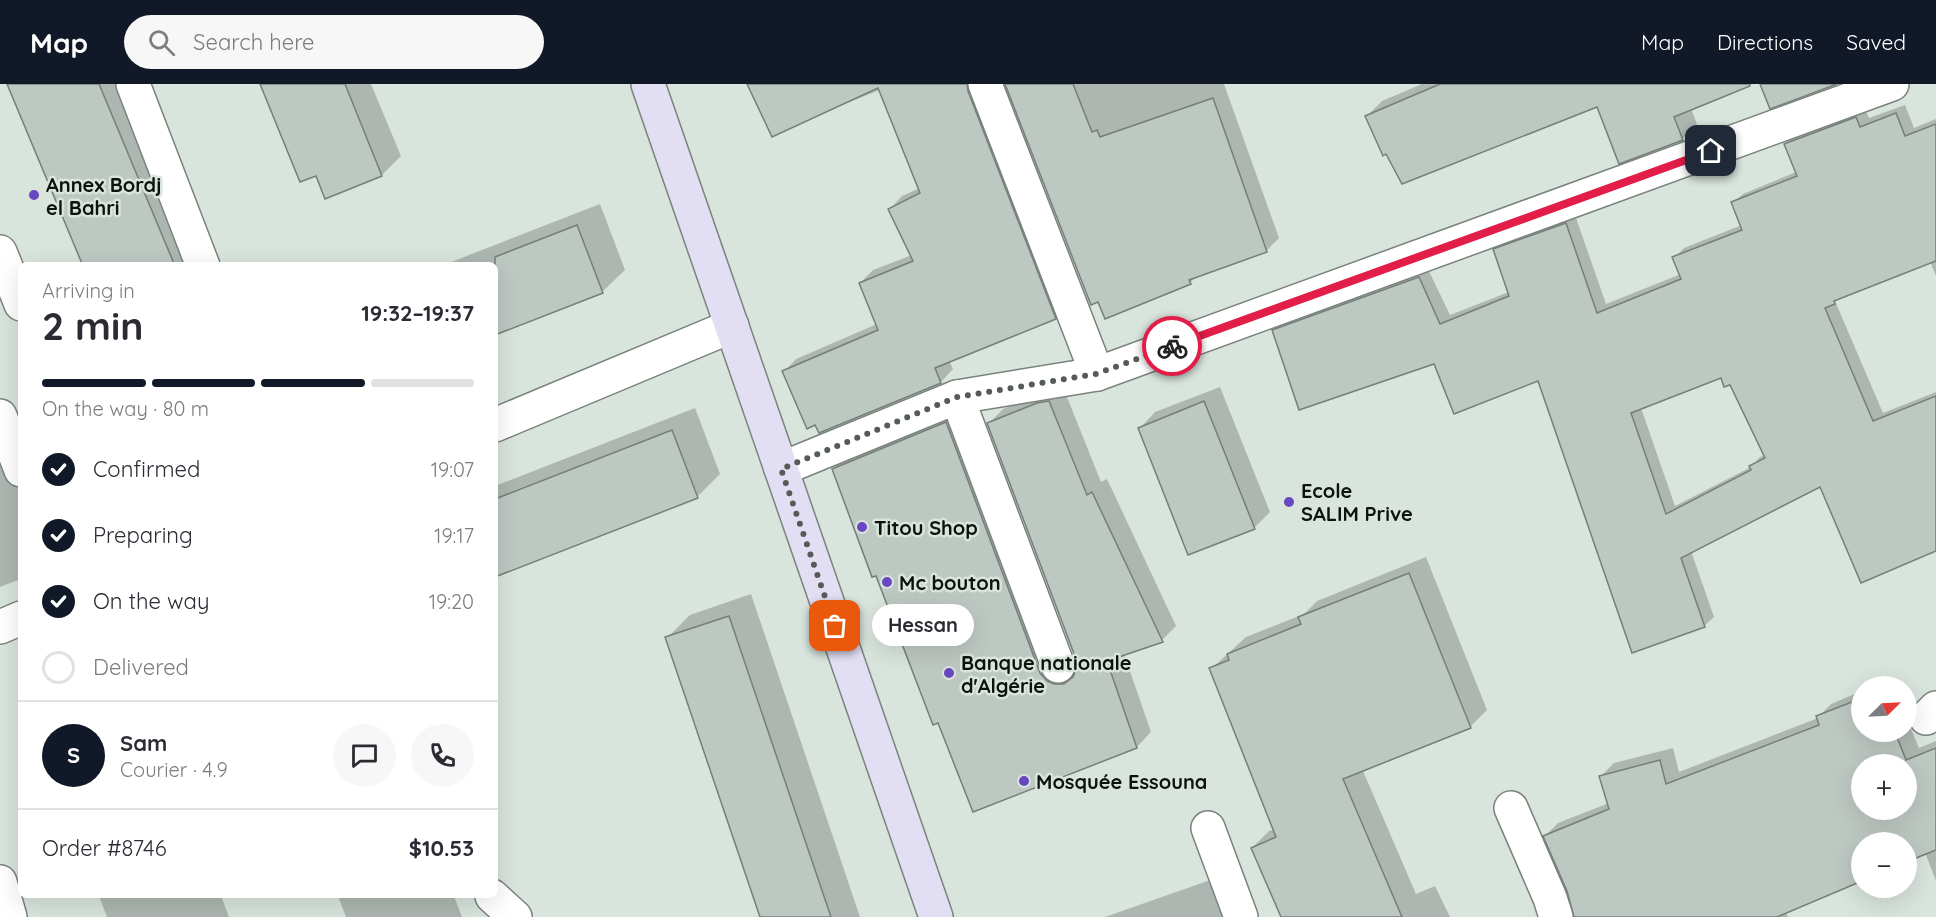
<!DOCTYPE html>
<meta charset="utf-8">
<style>
body{margin:0;font-family:Quicksand,sans-serif;background:#f7f7f7;color:#2b2b33;height:100vh;display:flex;flex-direction:column;font-size:22px;white-space:nowrap}
*{box-sizing:border-box;margin:0}
p{font-size:20px;color:#7c7c81}
.icon{flex:none;width:33px;height:33px;fill:none;stroke:currentColor;stroke-width:2;stroke-linecap:round;stroke-linejoin:round}
.map{position:relative;flex:1;overflow:hidden}
.side{position:absolute;left:18px;top:178px;width:480px;height:636px;display:flex;flex-direction:column;background:#fff;border-radius:9px;box-shadow:0 6px 24px #0002}
.side>*{flex:none}
.needle{width:39px;rotate:66deg}
.buttons{position:absolute;left:1851px;top:592px;display:grid;gap:12px}
.buttons a{display:grid;place-items:center;width:66px;height:66px;border-radius:50%;background:#fff;box-shadow:0 6px 24px #0002;font-size:30px}
.pin{position:absolute;display:grid;place-items:center;width:51px;height:51px;color:#fff;margin:-26px;border-radius:12px;box-shadow:0 3px 9px #0006}
.courier{position:absolute;display:grid;place-items:center;width:60px;height:60px;margin:-30px;border:4px solid #e11d48;border-radius:50%;background:#fff;color:#222;box-shadow:0 2px 8px #0007}
.bubble{position:absolute;height:42px;border-radius:21px;background:#fff;box-shadow:0 6px 24px #0002;font-size:20px;font-weight:700;line-height:42px;text-align:center}
.summary em{font-style:normal;font-weight:700}
.summary div{display:flex;flex-direction:column-reverse}
.summary{display:flex;align-items:center;justify-content:space-between;height:102px;padding:0 24px}
h1{font-size:39px;font-weight:700;line-height:45px}
.bar{display:grid;grid-template-columns:repeat(4,1fr);gap:9px 6px;align-content:center;height:72px;padding:0 24px}
.bar i{height:8px;border-radius:4px;background:#e1e1e2}
.bar .on{background:#111827}
.bar p{grid-column:span 4}
.line{display:flex;align-items:center;gap:15px;padding:0 24px;border-top:2px solid #e1e1e2}
.line div{flex:1}
.round{display:grid;place-items:center;flex:none;width:63px;height:63px;border-radius:32px;background:#f7f7f7}
ol{padding:0 24px;list-style:none}
li{display:flex;align-items:center;gap:18px;height:66px}
li p{margin-inline-start:auto}
li .icon{padding:6px;border-radius:50%;background:#111827;color:#fff;stroke-width:4}
li:last-child{color:#7c7c81}
li i{width:33px;height:33px;border:3px solid #e1e1e2;border-radius:50%}
header{display:flex;align-items:center;gap:36px;box-sizing:border-box;height:84px;padding:0 30px;background:#111827;color:#fff}
header strong{font-size:28px}
nav{display:flex;gap:33px;margin-inline-start:auto;font-size:21px}
.search{width:420px;height:54px;background:#f7f7f7;display:flex;align-items:center;gap:15px;box-sizing:border-box;padding:0 21px;border-radius:33px;color:#7c7c81;font-size:22px}
.map>svg:first-child{display:block}
.shadow{fill:#0003;fill-rule:evenodd}
.building{fill:#bec8c2;stroke:#757f78;stroke-width:1.5;fill-rule:evenodd}
.lines{fill:none;stroke-linecap:round;stroke-linejoin:round}
.minor-casing{stroke:#79837d;stroke-width:36}
.secondary-casing{stroke:#79837d;stroke-width:36}
.minor{stroke:#fff;stroke-width:33}
.secondary{stroke:#e2dff4;stroke-width:33}
.done{stroke:#555c57;stroke-width:6;stroke-dasharray:0 10.8}
.route{stroke:#e11d48;stroke-width:8}
.poi-dot{fill:#6947c0;stroke:#d9e4dd;stroke-width:2}
.labels{text-anchor:middle;dominant-baseline:central;stroke-width:5;stroke-linejoin:round;paint-order:stroke}
.poi-label{font-size:20px;font-weight:bold;fill:#0e120f;stroke:#d9e4dd;text-anchor:start}
</style>
<header>
<strong>Map</strong>
<div class="search"><svg class="icon" aria-label="search" viewBox="0 0 24 24"><circle cx="10" cy="10" r="6"/><path d="M15 15l6 6"/></svg>Search here</div>
<nav><a>Map</a><a>Directions</a><a>Saved</a></nav>
</header>
<div class="map">
<svg width="1936" height="833" viewBox="0 0 1936 833">
<rect width="100%" height="100%" fill="#d9e4dd"/>
<g class="shadow">
<path d="M9 0H130L206 182H85Z"/>
<path d="M262 0H371L401 72 382 91 326 113 316 90Z"/>
<path d="M749 0H982L1068 221 1055 234 949 277 953 285 941 298 819 347 784 288 796 275 877 240 860 199 873 186 912 171 890 125 902 112 920 104 880 6 818 30Z"/>
<path d="M1007 0H1224L1279 154 1266 167 1198 191 1190 199Z"/>
<path d="M1422 0H1752L1691 24 1697 40 1682 55 1598 21 1367 32 1382 17Z"/>
<path d="M1905 21 1914 44 1936 35V192L1930 177 1840 213 1835 217 1883 329 1936 308V461L1821 401 1691 467 1714 533 1704 542 1539 295 1435 279 1273 247 1283 237 1428 185 1450 231 1509 208 1495 166 1504 157 1575 131 1606 220 1681 190 1674 174 1684 164 1742 141 1733 119 1743 110 1796 88 1785 60 1795 51 1865 25 1869 34ZM1722 292 1731 299 1765 371 1760 373 1751 383 1675 422 1641 324Z"/>
<path d="M600 120 625 186 602 208 495 250V182H441Z"/>
<path d="M1063 303 1101 398 1107 395 1176 542 1162 556 1124 570 1151 648 1137 663 974 727 939 637 833 385 848 371 961 324 1069 587 1078 586 1077 575 989 339 1003 325 1053 305Z"/>
<path d="M1220 303 1270 428 1254 444 1140 344 1155 328Z"/>
<path d="M695 324 720 390 698 412 495 491V402Z"/>
<path d="M0 341 21 393V495L0 503Z"/>
<path d="M1426 473 1487 626 1470 643 1363 687 1416 810 1435 802 1450 833H1282L1252 764 1269 747 1275 745 1211 585 1246 553 1304 530 1317 517Z"/>
<path d="M751 510 860 833H762L667 554 690 531Z"/>
<path d="M1891 595 1894 603H1872Z"/>
<path d="M1862 607V648H1906V633L1919 664 1936 657V797L1926 771 1906 779V759H1862L1786 828 1788 833H1576L1575 827 1545 752 1558 739 1609 719 1601 692 1614 679 1673 664 1679 688 1818 634V633L1831 620ZM1862 681H1906V726H1862Z"/>
<path d="M1216 794 1230 833H1105Z"/>
<path d="M99 812H221L229 833H107Z"/>
<path d="M338 812H454L462 833H346Z"/>
</g>
<g class="building">
<path d="M7 0H99L175 182H83Z"/>
<path d="M260 0H345L382 92 325 115 316 92 300 98Z"/>
<path d="M747 0H967L968 7 1056 235 935 284 941 299 819 349 815 341 807 345 782 287 878 246 859 199 913 177 888 125 920 109 878 4 772 53Z"/>
<path d="M1005 0H1073L1092 48 1097 46 1100 53 1213 14 1267 168 1189 196 1191 200 1105 235 1098 218 1091 221Z"/>
<path d="M1440 0H1750V2L1674 33 1683 56 1619 80 1597 23 1402 100 1386 70 1383 72 1365 32Z"/>
<path d="M1760 0H1837L1770 25Z"/>
<path d="M1896 29 1905 52 1936 40V177L1834 217 1835 220 1825 224 1873 337 1936 312V467L1861 499 1820 403 1681 474 1705 543 1632 569 1538 297 1454 330 1434 280 1299 326 1272 246 1419 193 1440 240 1509 212 1493 165 1566 139 1597 229 1681 195 1672 173 1742 146 1731 118 1797 92 1784 60 1856 33 1860 43ZM1721 294 1724 303 1730 301 1765 374 1749 382 1751 386 1666 430 1631 329Z"/>
<path d="M577 141 603 209 495 251V173Z"/>
<path d="M1049 317 1087 411 1092 408 1163 558 1107 577 1137 664 973 728 938 639 933 641 876 492 872 493 832 385 946 338 1040 589 1047 597 1054 600H1064L1073 593 1077 584 1076 575 987 339 1037 319Z"/>
<path d="M1204 317 1255 445 1188 471 1138 344Z"/>
<path d="M672 346 698 414 495 493V415Z"/>
<path d="M1409 489 1471 644 1343 695 1402 833H1281L1251 764 1276 753 1209 584 1229 576 1227 570 1301 540 1298 533Z"/>
<path d="M729 532 831 833H760L665 553Z"/>
<path d="M1862 614V648H1895L1906 676 1936 664V766L1906 778V759H1862V797L1777 833H1574L1567 807 1543 752 1609 725 1599 692 1660 676 1666 700 1819 641 1816 632ZM1862 681H1906V726H1862Z"/>
</g>
<g class="lines">
<defs>
<g id="minor">
<path d="M133 0 203 182"/>
<path d="M985 0 1097 290"/>
<path d="M0 168 21 220"/>
<path d="M957 313 1058 582"/>
<path d="M0 332 21 386"/>
<path d="M495 341 732 242"/>
<path d="M781 385 957 313 1097 290 1892 0"/>
<path d="M0 543 21 534"/>
<path d="M1926 634 1936 624"/>
<path d="M1511 724 1550 814 1556 833"/>
<path d="M1208 744 1241 833"/>
<path d="M0 798 10 833"/>
<path d="M492 812 515 833"/>
</g>
<path id="secondary" d="M648 0 936 833"/>
</defs>
<use href="#minor" class="minor-casing"/>
<use href="#secondary" class="secondary-casing"/>
<use href="#minor" class="minor"/>
<use href="#secondary" class="secondary"/>
</g>
<g class="lines">
<path class="done" d="M835 542 781 385 957 313 1096 290 1172 262"/>
<path class="route" d="M1172 262 1711 67"/>
</g>
<g class="poi-dot">
<circle cx="34" cy="111" r="6"/>
<circle cx="1289" cy="418" r="6"/>
<circle cx="862" cy="443" r="6"/>
<circle cx="887" cy="498" r="6"/>
<circle cx="949" cy="589" r="6"/>
<circle cx="1024" cy="697" r="6"/>
</g>
<g class="labels">
<g class="poi-label">
<text x="46" y="100">Annex Bordj<tspan x="46" dy="23">el Bahri</tspan></text>
<text x="1301" y="406">Ecole<tspan x="1301" dy="23">SALIM Prive</tspan></text>
<text x="874" y="443">Titou Shop</text>
<text x="899" y="498">Mc bouton</text>
<text x="961" y="578">Banque nationale<tspan x="961" dy="23">d'Algérie</tspan></text>
<text x="1036" y="697">Mosquée Essouna</text>
</g>
</g>
</svg>
<div class="buttons">
<a><svg class="needle" viewBox="-14 -14 28 28"><path d="M0-13l5 13h-10z" fill="#e53935"/><path d="M0 13l5-13h-10z" fill="#7c7c81"/></svg></a>
<a>+</a>
<a>−</a>
</div>
<div class="pin" style="left:835px;top:542px;background:#ea580c"><svg class="icon" aria-label="bag" viewBox="0 0 24 24"><path d="M5 8h14l-1 12H6zM9 8a3 3 0 0 1 6 0"/></svg></div>
<div class="pin" style="left:1711px;top:67px;background:#1f2937"><svg class="icon" aria-label="home" viewBox="0 0 24 24"><path d="M3 11l9-7 9 7M6 9v11h12V9"/></svg></div>
<div class="courier" style="left:1172px;top:262px"><svg class="icon" aria-label="bike" viewBox="0 0 24 24"><circle cx="6" cy="16" r="4"/><circle cx="18" cy="16" r="4"/><path d="M6 16l4-8h5l3 8M10 8l3 8H6M13 5h3"/></svg></div>
<div class="bubble" style="left:872px;top:520px;width:102px">Hessan</div>
<section class="side">
<div class="summary"><div><h1>2 min</h1><p>Arriving in</p></div><em>19:32–19:37</em></div>
<div class="bar"><i class="on"></i><i class="on"></i><i class="on"></i><i></i><p>On the way · 80 m</p></div>
<ol>
<li><svg class="icon" aria-label="check" viewBox="0 0 24 24"><path d="M5 12l5 5 9-10"/></svg>Confirmed<p>19:07</p></li>
<li><svg class="icon" aria-label="check" viewBox="0 0 24 24"><path d="M5 12l5 5 9-10"/></svg>Preparing<p>19:17</p></li>
<li><svg class="icon" aria-label="check" viewBox="0 0 24 24"><path d="M5 12l5 5 9-10"/></svg>On the way<p>19:20</p></li>
<li><i></i>Delivered</li>
</ol>
<div class="line" style="height:108px"><b class="round" style="background:#111827;color:#fff">S</b><div><b>Sam</b><p>Courier · 4.9</p></div><a class="round"><svg class="icon" aria-label="chat" viewBox="0 0 24 24"><path d="M4 5h16v11H9l-5 4z"/></svg></a><a class="round"><svg class="icon" aria-label="phone" viewBox="0 0 24 24"><path d="M5 4h4l2 5-3 2q2 4 5 5l2-3 5 2v4C11 20 4 13 5 4z"/></svg></a></div>
<div class="line" style="height:78px"><div>Order #8746</div><b>$10.53</b></div>
</section>
</div>
